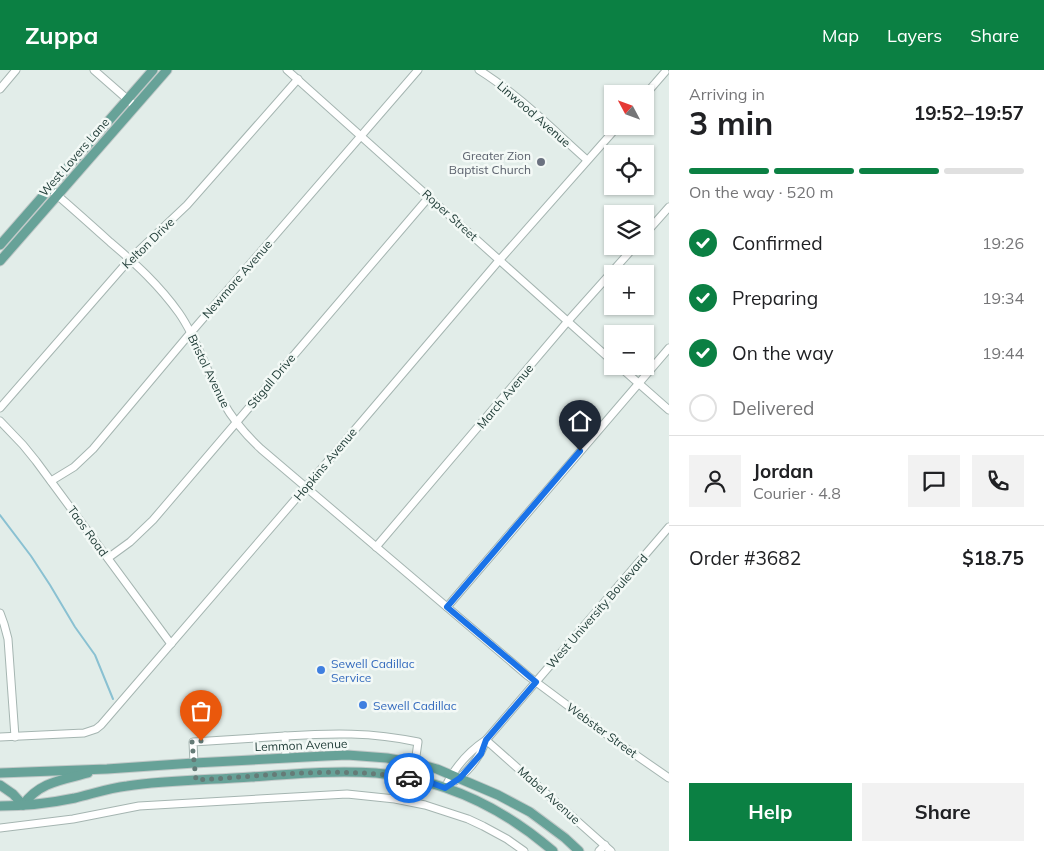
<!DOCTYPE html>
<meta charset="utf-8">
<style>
body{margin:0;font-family:Mulish,sans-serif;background:#f2f2f2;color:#202124;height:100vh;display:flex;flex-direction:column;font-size:19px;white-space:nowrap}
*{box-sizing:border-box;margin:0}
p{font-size:16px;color:#757577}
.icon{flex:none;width:28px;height:28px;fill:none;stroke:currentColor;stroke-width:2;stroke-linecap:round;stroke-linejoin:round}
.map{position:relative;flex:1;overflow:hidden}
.details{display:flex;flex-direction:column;background:#fff;width:375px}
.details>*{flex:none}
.needle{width:32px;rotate:311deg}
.tools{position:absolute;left:604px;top:15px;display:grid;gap:10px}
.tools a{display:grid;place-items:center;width:50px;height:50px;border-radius:0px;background:#fff;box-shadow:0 1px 4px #0004;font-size:25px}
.pin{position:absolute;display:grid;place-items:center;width:42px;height:42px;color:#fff;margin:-51px -21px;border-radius:50% 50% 50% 0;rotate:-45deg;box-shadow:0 0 5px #0007}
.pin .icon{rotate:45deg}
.courier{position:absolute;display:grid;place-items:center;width:50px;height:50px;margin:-25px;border:4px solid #1a73e8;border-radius:50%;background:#fff;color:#222;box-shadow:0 1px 6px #0007}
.head em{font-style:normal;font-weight:700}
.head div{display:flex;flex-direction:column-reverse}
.head{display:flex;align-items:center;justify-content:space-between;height:85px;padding:0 20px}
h1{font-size:32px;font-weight:700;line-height:38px}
.bar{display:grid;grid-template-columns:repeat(4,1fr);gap:8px 5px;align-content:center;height:60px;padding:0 20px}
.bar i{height:6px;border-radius:4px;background:#e0e0e0}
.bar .current{background:#0b8043}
.bar p{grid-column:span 4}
.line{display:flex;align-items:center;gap:12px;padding:0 20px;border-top:1px solid #e0e0e0}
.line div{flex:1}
.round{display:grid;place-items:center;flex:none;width:52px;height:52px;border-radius:0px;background:#f2f2f2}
ol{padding:0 20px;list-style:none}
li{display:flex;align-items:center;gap:15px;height:55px}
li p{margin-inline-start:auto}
li .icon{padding:5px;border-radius:50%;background:#0b8043;color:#fff;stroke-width:4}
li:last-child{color:#757577}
li i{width:28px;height:28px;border:2px solid #e0e0e0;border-radius:50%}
.action{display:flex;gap:10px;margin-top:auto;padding:10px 20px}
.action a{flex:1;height:58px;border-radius:0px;background:#0b8043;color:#fff;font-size:20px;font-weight:700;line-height:58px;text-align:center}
.action a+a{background:#f2f2f2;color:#202124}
header{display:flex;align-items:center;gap:30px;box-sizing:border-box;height:70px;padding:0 25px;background:#0b8043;color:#fff}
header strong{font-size:24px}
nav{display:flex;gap:28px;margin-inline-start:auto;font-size:18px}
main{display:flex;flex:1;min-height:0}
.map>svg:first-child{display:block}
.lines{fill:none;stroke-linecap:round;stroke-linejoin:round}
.stream{stroke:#8ac1d2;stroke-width:2}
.minor-casing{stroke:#a5b5b1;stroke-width:9}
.major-casing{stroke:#c1c9c8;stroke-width:11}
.minor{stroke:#fff;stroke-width:7}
.major{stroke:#67a298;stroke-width:9}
.done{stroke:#657b77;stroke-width:5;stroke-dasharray:0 9}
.route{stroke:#1a73e8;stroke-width:6}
.worship-dot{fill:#6b7280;stroke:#f3f9f6;stroke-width:2}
.shop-dot{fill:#3f7fe0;stroke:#f3f9f6;stroke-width:2}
.labels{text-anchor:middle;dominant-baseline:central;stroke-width:5;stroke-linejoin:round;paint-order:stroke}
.street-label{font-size:12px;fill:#223e39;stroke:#f3f9f6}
.worship-label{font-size:12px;fill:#5b616d;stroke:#f3f9f6;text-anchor:end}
.shop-label{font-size:12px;fill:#366cbe;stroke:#f3f9f6;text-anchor:start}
</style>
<header>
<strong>Zuppa</strong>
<nav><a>Map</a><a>Layers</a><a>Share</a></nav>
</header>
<main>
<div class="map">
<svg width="669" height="781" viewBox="0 0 669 781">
<rect width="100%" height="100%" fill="#e2ede9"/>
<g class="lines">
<path class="stream" d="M0 445 31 486 50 515 75 557 95 585 113 629"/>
<defs>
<g id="minor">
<path d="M94 0 135 36"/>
<path d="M287 0 612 291"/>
<path d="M479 0C519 25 552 59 587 90"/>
<path d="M0 19 16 0"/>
<path d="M645 25 665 2"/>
<path d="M50 119C70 136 90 154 110 172 136 194 159 215 179 243 198 270 207 303 223 332 233 350 246 365 261 379L528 606 614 670 669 708"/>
<path d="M645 164 669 137"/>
<path d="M619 296 669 340"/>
<path d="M0 338 130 189 187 135 298 9"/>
<path d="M0 351 23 375 36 391 171 574"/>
<path d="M51 411 74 397 93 379 187 267 418 0"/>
<path d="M376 477 568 251 635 176"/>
<path d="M108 488 130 472 153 450 429 127"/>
<path d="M447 537 669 278"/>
<path d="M0 543 4 554 8 569 15 667"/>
<path d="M285 666 286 688"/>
<path d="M0 667 84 663 96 659 101 655 306 417 496 194 618 56"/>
<path d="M486 670 611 781"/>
<path d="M194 693 193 672C223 670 254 668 285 666 332 663 371 662 418 672L415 693"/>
<path d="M455 711C469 701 480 686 486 671"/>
<path d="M445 718C454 698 468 682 486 670L669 457"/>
<path d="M0 758 73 749 139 736 347 724 395 729 425 735 468 749 483 756 507 769 524 781"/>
<path d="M599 781 605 775"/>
</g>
<g id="major">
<path d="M0 175 153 0"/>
<path d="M0 191 167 0"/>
<path d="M0 703 107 699 194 693 325 686 347 685 387 688 415 693 437 699 498 725 530 742 565 768 579 781"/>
<path d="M0 715 13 724 23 735"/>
<path d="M23 735C39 712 62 710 88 703"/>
<path d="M0 736C25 736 51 733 75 728 92 724 109 718 127 716 168 710 210 710 251 707 292 704 334 700 376 703 443 709 502 737 553 781"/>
</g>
</defs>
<use href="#minor" class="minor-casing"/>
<use href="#major" class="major-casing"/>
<use href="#minor" class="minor"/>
<use href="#major" class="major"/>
</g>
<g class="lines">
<path class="done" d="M201 671 192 672 196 710C266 706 338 696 409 708"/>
<path class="route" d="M409 708 429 712 445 718 460 708 481 684 486 670 536 612 447 537 580 381"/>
</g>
<circle class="worship-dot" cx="541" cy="92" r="5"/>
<g class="shop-dot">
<circle cx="321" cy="600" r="5"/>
<circle cx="363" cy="635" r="5"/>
</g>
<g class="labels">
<g class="street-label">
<text transform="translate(534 44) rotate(41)">Linwood Avenue</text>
<text transform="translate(74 87) rotate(-49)">West Lovers Lane</text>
<text transform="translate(450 145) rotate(42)">Roper Street</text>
<text transform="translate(148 173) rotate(-44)">Kelton Drive</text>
<text transform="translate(237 209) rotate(-49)">Newmore Avenue</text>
<text transform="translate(209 301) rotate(64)">Bristol Avenue</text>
<text transform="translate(271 311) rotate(-50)">Stigall Drive</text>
<text transform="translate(505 326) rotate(-50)">March Avenue</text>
<text transform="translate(325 394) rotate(-50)">Hopkins Avenue</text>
<text transform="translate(88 461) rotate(54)">Taos Road</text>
<text transform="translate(597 541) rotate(-49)">West University Boulevard</text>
<text transform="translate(602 660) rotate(36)">Webster Street</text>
<text transform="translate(301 675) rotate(-2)">Lemmon Avenue</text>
<text transform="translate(549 725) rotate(42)">Mabel Avenue</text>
</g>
<g class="worship-label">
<text x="531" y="85">Greater Zion<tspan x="531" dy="14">Baptist Church</tspan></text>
</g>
<g class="shop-label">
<text x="331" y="593">Sewell Cadillac<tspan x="331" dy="14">Service</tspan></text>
<text x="373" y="635">Sewell Cadillac</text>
</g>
</g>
</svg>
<div class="tools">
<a><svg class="needle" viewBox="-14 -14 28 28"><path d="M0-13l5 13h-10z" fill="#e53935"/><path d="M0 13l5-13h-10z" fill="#757577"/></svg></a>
<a><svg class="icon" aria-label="locate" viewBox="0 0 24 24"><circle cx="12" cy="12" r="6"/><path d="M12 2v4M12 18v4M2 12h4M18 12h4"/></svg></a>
<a><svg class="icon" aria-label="layers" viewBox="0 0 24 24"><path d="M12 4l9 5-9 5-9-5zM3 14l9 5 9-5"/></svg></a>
<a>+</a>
<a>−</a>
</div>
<div class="pin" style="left:201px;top:671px;background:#ea580c"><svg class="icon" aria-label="bag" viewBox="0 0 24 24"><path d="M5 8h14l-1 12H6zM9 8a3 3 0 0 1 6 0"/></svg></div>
<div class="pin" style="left:580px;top:381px;background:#1f2937"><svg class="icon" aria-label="home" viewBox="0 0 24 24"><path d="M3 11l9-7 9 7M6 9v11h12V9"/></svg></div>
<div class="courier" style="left:409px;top:708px"><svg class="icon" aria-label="car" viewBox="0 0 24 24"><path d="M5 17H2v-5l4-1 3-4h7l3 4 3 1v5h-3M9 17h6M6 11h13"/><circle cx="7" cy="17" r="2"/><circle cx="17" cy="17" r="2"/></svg></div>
</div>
<section class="details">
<div class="head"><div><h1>3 min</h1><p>Arriving in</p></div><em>19:52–19:57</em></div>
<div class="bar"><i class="current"></i><i class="current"></i><i class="current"></i><i></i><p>On the way · 520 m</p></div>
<ol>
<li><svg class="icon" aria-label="check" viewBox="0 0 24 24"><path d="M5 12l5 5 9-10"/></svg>Confirmed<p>19:26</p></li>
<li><svg class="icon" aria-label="check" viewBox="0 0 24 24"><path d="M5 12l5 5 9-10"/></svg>Preparing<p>19:34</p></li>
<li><svg class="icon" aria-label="check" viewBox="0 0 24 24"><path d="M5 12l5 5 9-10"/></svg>On the way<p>19:44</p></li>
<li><i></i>Delivered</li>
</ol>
<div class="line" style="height:90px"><a class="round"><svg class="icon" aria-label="person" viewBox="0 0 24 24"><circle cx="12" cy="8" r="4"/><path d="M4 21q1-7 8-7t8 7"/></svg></a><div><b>Jordan</b><p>Courier · 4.8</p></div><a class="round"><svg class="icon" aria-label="chat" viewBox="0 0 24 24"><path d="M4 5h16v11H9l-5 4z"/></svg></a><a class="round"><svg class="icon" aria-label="phone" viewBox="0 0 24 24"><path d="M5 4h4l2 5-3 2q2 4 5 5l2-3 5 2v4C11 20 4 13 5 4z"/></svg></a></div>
<div class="line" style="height:65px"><div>Order #3682</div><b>$18.75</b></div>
<div class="action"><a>Help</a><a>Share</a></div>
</section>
</main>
